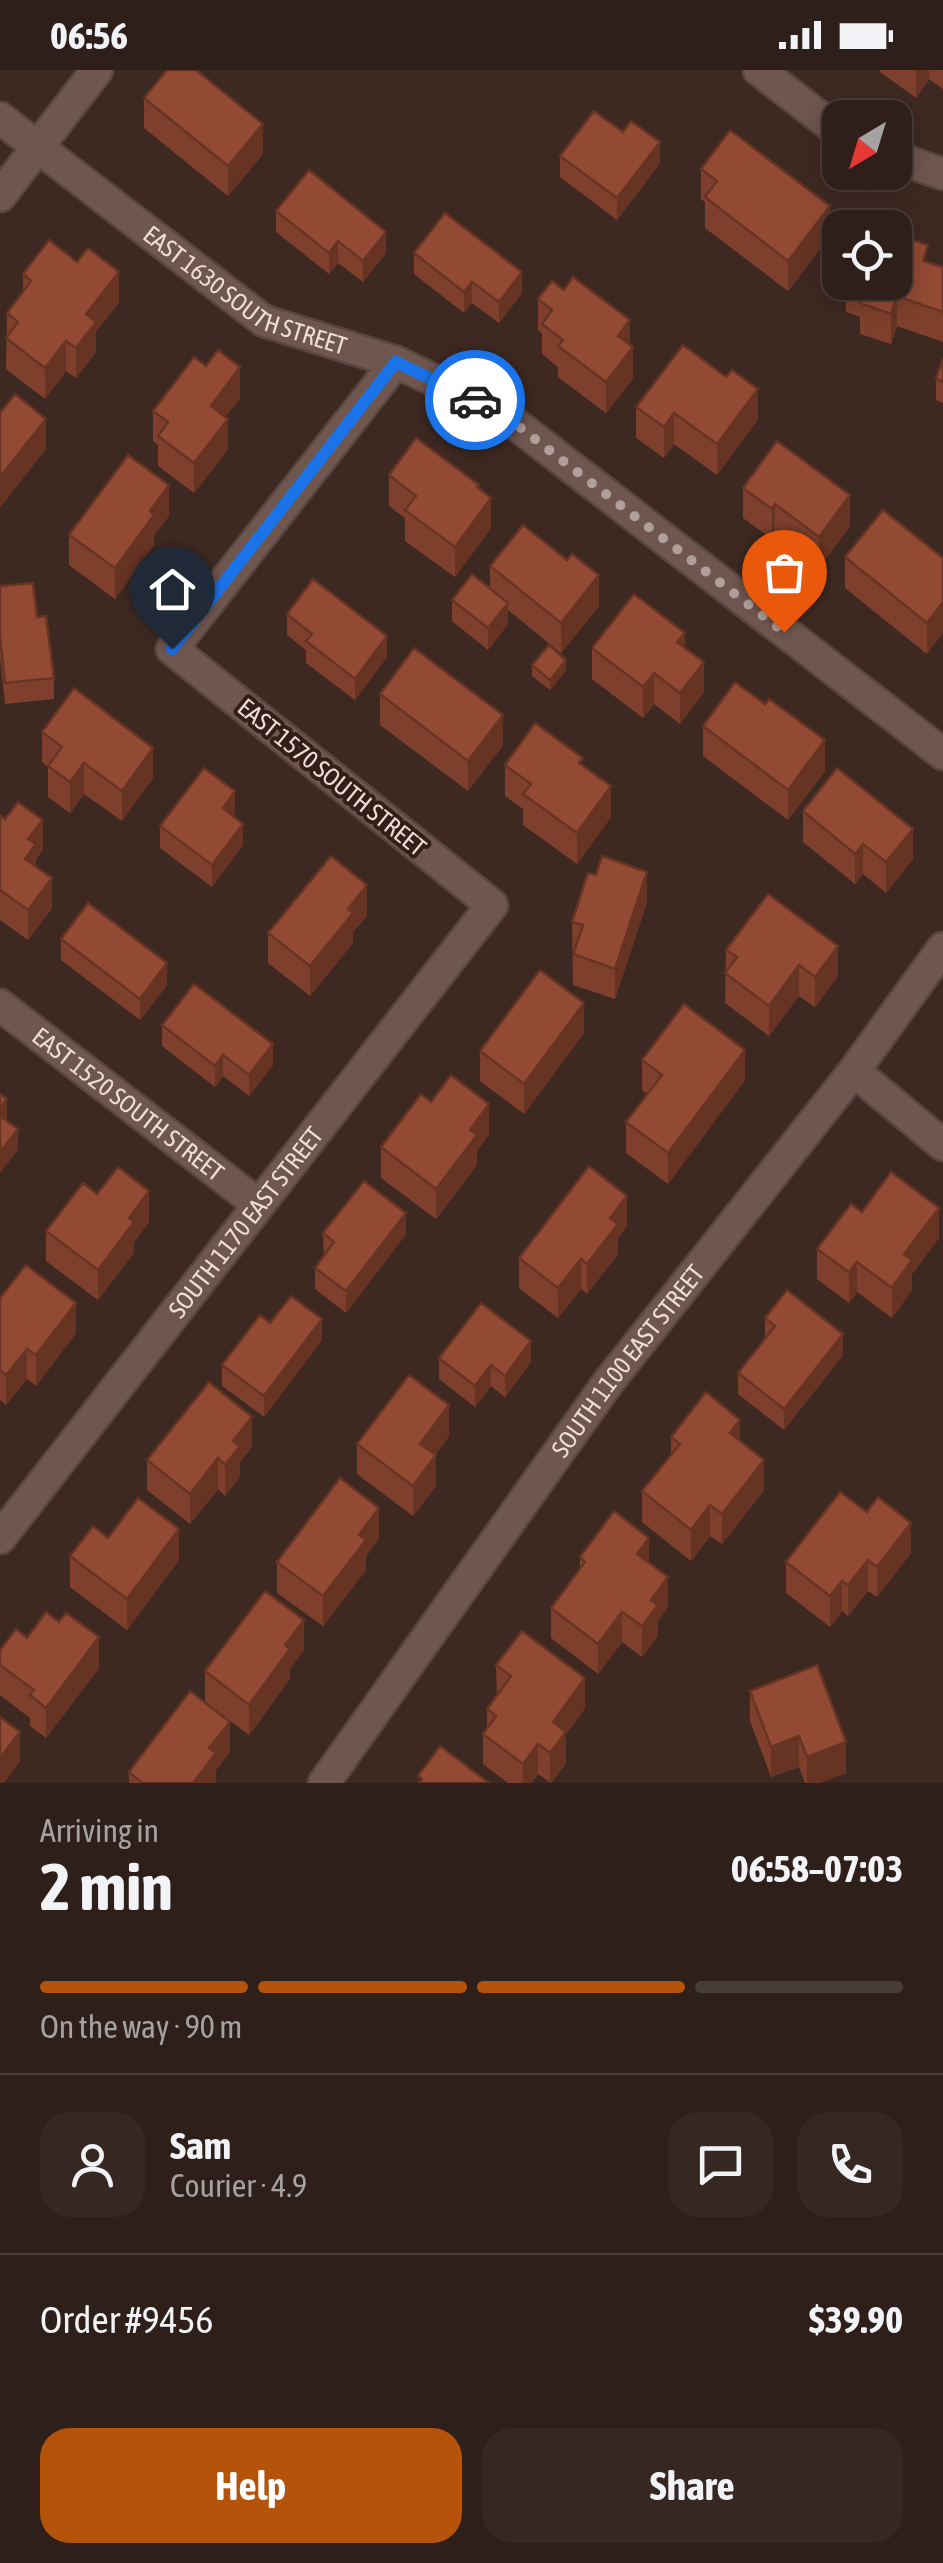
<!DOCTYPE html>
<meta charset="utf-8">
<style>
body{margin:0;font-family:"Asap Condensed",sans-serif;background:#362723;color:#f1f3f6;height:100vh;display:flex;flex-direction:column;font-size:38px;white-space:nowrap}
*{box-sizing:border-box;margin:0}
p{font-size:32px;color:#a7a2a2}
.icon{flex:none;width:55px;height:55px;fill:none;stroke:currentColor;stroke-width:2;stroke-linecap:round;stroke-linejoin:round}
.map{position:relative;height:1713px;overflow:hidden}
.panel{display:flex;flex-direction:column;background:#2e1f1a;flex:1}
.panel>*{flex:none}
.needle{width:65px;rotate:218deg}
.tools{position:absolute;left:822px;top:30px;display:grid;gap:20px}
.tools a{display:grid;place-items:center;width:90px;height:90px;border-radius:20px;background:#2e1f1a;box-shadow:0 5px 25px #0003,0 0 0 2px #493d39;font-size:50px}
.pin{position:absolute;display:grid;place-items:center;width:85px;height:85px;color:#fff;margin:-102px -42px;border-radius:50% 50% 50% 0;rotate:-45deg;box-shadow:0 0 10px #0007}
.pin .icon{rotate:45deg}
.courier{position:absolute;display:grid;place-items:center;width:100px;height:100px;margin:-50px;border:8px solid #1a73e8;border-radius:50%;background:#fff;color:#222;box-shadow:0 2px 12px #0007}
.headline em{font-style:normal;font-weight:700}
.headline div{display:flex;flex-direction:column-reverse}
.headline{display:flex;align-items:center;justify-content:space-between;height:170px;padding:0 40px}
h1{font-size:65px;font-weight:700;line-height:75px}
.bar{display:grid;grid-template-columns:repeat(4,1fr);gap:15px 10px;align-content:center;height:120px;padding:0 40px}
.bar i{height:12px;border-radius:8px;background:#493d39}
.bar .current{background:#b45309}
.bar p{grid-column:span 4}
.line{display:flex;align-items:center;gap:25px;padding:0 40px;border-top:2px solid #493d39}
.line div{flex:1}
.round{display:grid;place-items:center;flex:none;width:105px;height:105px;border-radius:30px;background:#362723}
.primary-button{display:flex;gap:20px;margin-top:auto;padding:20px 40px}
.primary-button a{flex:1;height:115px;border-radius:30px;background:#b45309;color:#fff;font-size:40px;font-weight:700;line-height:115px;text-align:center}
.primary-button a+a{background:#362723;color:#f1f3f6}
.status{display:flex;justify-content:space-between;align-items:center;height:70px;padding:0 50px;background:#2e1f1a;direction:ltr}
.status svg{height:28px;fill:currentColor}
.map>svg:first-child{display:block}
.lines{fill:none;stroke-linecap:round;stroke-linejoin:round}
.minor-casing{stroke:#584641;stroke-width:35}
.minor{stroke:#6f564f;stroke-width:30}
.wall{fill:#7e402d}
.shaded-wall{fill:#673424}
.building{fill:#934a34;stroke:#673424;stroke-width:2.5}
.done{stroke:#b09f9a;stroke-width:10;stroke-dasharray:0 18}
.route{stroke:#1a73e8;stroke-width:12}
.labels{text-anchor:middle;dominant-baseline:central;stroke-width:8;stroke-linejoin:round;paint-order:stroke}
.street-label{font-size:25px;fill:#eddeda;stroke:#331f18}
</style>
<div class="status"><b>06:56</b><svg viewBox="0 0 49 12"><path d="M0 12V9h3v3zM5 12V6h3v6zM10 12V3h3v9zM15 12V0h3v12zM26 1h20v11H26zM47 4h2v5h-2z"/></svg></div>
<div class="map">
<svg width="943" height="1713" viewBox="0 0 943 1713">
<rect width="100%" height="100%" fill="#3e2922"/>
<g class="lines">
<defs>
<g id="minor">
<path d="M759 0 830 55 840 60"/>
<path id="s1" d="M0 48 264 251 396 292 500 342 943 684"/>
<path d="M895 87 943 104"/>
<path d="M0 126 97 0"/>
<path id="s2" d="M0 935 259 1135"/>
<path d="M854 1001 943 1075"/>
<path id="s3" d="M0 1468 492 835 172 579 396 292"/>
<path id="s4" d="M324 1713 607 1314 854 1001 943 878"/>
</g>
</defs>
<use href="#minor" class="minor-casing"/>
<use href="#minor" class="minor"/>
</g>
<g class="wall">
<path d="M880 0H943V19L929 9 916 28 880 2Z"/>
<path d="M144 28 263 84 228 126 144 58Z"/>
<path d="M623 62 660 93 617 150 560 107V86Z"/>
<path d="M701 99 830 166 788 221 705 158V132L701 129Z"/>
<path d="M276 141 386 183 363 212 338 193 329 204 276 162Z"/>
<path d="M414 183 522 223 499 253 472 233 464 243 414 204Z"/>
<path d="M928 192 943 197V272L897 256 891 274 860 264V247L846 242V212H895Z"/>
<path d="M23 204 119 233 96 261V282L76 308 66 301 45 329 6 299 7 243 23 222Z"/>
<path d="M538 229 630 275 633 308 606 343 558 307V297L542 284V263L538 260Z"/>
<path d="M943 289V333L936 330V309Z"/>
<path d="M240 328 225 347 228 379 194 423 158 396V375L153 371V341Z"/>
<path d="M636 337 758 349 717 405 674 374 664 388 636 368Z"/>
<path d="M389 405 491 458 455 507 405 471V448L389 436Z"/>
<path d="M743 418 850 456 819 498 775 465 772 469 743 448Z"/>
<path d="M169 446 154 465V475L115 529 69 495V465Z"/>
<path d="M845 487 943 488 927 584 845 518Z"/>
<path d="M490 496 599 536 561 583 508 540V554L488 580 452 551V530L490 519Z"/>
<path d="M0 516 37 547 54 608V629L5 634 0 588Z"/>
<path d="M287 544 387 587 355 630 306 593V580L287 565Z"/>
<path d="M685 577 704 622 680 654 654 634 643 648 592 609V578Z"/>
<path d="M532 595 566 601 550 620 532 606Z"/>
<path d="M380 624 503 675 468 721 380 655Z"/>
<path d="M765 634 825 701 788 750 703 686V656Z"/>
<path d="M42 662 153 708 122 751 84 724 70 743 48 727V697L42 692Z"/>
<path d="M505 695H583L611 747 577 794 523 755V739L505 726Z"/>
<path d="M803 741 913 789 886 823 863 804 855 814 803 772Z"/>
<path d="M235 742 233 746 243 775 212 817 160 778V756Z"/>
<path d="M0 745 43 780 36 789V796L52 838 28 870 0 850Z"/>
<path d="M768 824 838 906 815 937 799 926 769 966 725 933 726 880Z"/>
<path d="M647 832 615 929 573 915 572 852Z"/>
<path d="M367 846 353 862V873L310 926 268 893V863Z"/>
<path d="M61 869 167 915 140 950 61 890Z"/>
<path d="M162 955 273 995 249 1026 223 1006 215 1017 162 976Z"/>
<path d="M584 963 524 1044 480 1011V981Z"/>
<path d="M642 990 745 1010 668 1114 626 1083V1052L647 1024 642 1020Z"/>
<path d="M431 1032 489 1064 477 1081V1095L436 1149 381 1108V1077Z"/>
<path d="M97 1124 149 1152 134 1172V1183L98 1230 46 1191V1161Z"/>
<path d="M862 1142 939 1168 912 1204V1220L892 1248 857 1222 849 1233 817 1209V1179Z"/>
<path d="M627 1156 618 1168V1184L587 1224 581 1219 558 1248 519 1218V1188Z"/>
<path d="M323 1163 406 1164 346 1243 315 1219V1198L324 1185Z"/>
<path d="M0 1228 76 1263 36 1316 27 1309 6 1335 0 1330Z"/>
<path d="M765 1248 843 1285 784 1360 738 1324V1303L765 1269Z"/>
<path d="M270 1253 322 1270 264 1347 222 1316V1295Z"/>
<path d="M439 1288 531 1292 505 1327 491 1316 475 1337 439 1309Z"/>
<path d="M449 1366 435 1385 436 1416 413 1446 357 1404V1374Z"/>
<path d="M671 1367 740 1371 764 1420 722 1474 710 1466 691 1491 642 1452V1421L671 1385Z"/>
<path d="M252 1377 240 1392V1407L225 1426 218 1419 190 1454 147 1420V1390Z"/>
<path d="M108 1468 179 1490 127 1560 70 1517V1486Z"/>
<path d="M379 1468 366 1487V1500L323 1556 277 1523V1492Z"/>
<path d="M911 1483 877 1527 868 1521 848 1546 842 1541 830 1557 786 1523V1492Z"/>
<path d="M580 1487 649 1492 668 1537 658 1551V1566L642 1587 622 1572 598 1604 551 1568V1538L580 1499Z"/>
<path d="M59 1552 99 1598 46 1668 30 1656V1648L0 1625V1580Z"/>
<path d="M304 1580 290 1599V1609L249 1665 205 1632V1601Z"/>
<path d="M496 1595 585 1638 566 1664V1693L551 1713 538 1704 531 1713H508L483 1694V1664L487 1658V1639L497 1626Z"/>
<path d="M750 1621 846 1703 819 1713H805L799 1697 771 1707 750 1651Z"/>
<path d="M230 1682 216 1700V1713H129V1702Z"/>
</g>
<g class="shaded-wall">
<path d="M916 0H929V9L916 28Z"/>
<path d="M263 54V84L228 126V96Z"/>
<path d="M660 72V93L617 150V128Z"/>
<path d="M830 136V166L788 221V191Z"/>
<path d="M386 162V183L363 212V191Z"/>
<path d="M338 171V193L329 204V183Z"/>
<path d="M119 202V233L96 261V282L76 308V278L86 244Z"/>
<path d="M522 202V223L499 253V232Z"/>
<path d="M472 212V233L464 243V222Z"/>
<path d="M897 226V256L891 274V244Z"/>
<path d="M630 250V281L618 266Z"/>
<path d="M66 271V301L45 329V298Z"/>
<path d="M633 277V308L606 343V312Z"/>
<path d="M240 297V328L211 366V336Z"/>
<path d="M758 319V349L717 405V374Z"/>
<path d="M674 343V374L664 388V357Z"/>
<path d="M46 349V379L0 438V407Z"/>
<path d="M228 349V379L194 423V393Z"/>
<path d="M169 415V446L154 465V475L115 529V498L150 441Z"/>
<path d="M479 415V445L491 428V458L455 507V477Z"/>
<path d="M850 425V456L819 498V467Z"/>
<path d="M775 434V465L772 469V439Z"/>
<path d="M599 505V536L561 583V553Z"/>
<path d="M943 532V563L927 584V553Z"/>
<path d="M508 533V554L488 580V558Z"/>
<path d="M685 563V593L677 572Z"/>
<path d="M387 566V587L355 630V609Z"/>
<path d="M566 590V601L550 620V610Z"/>
<path d="M704 592V622L680 654V623Z"/>
<path d="M654 603V634L643 648V617Z"/>
<path d="M503 645V675L468 721V691Z"/>
<path d="M825 670V701L788 750V720Z"/>
<path d="M153 678V708L122 751V721Z"/>
<path d="M84 693V724L70 743V712Z"/>
<path d="M611 716V747L577 794V763Z"/>
<path d="M235 721V742L223 759V738Z"/>
<path d="M43 750V780L36 789V805L25 789 28 769Z"/>
<path d="M243 754V775L212 817V795Z"/>
<path d="M913 759V789L886 823V792Z"/>
<path d="M863 774V804L855 814V784Z"/>
<path d="M647 802V832L615 929V899Z"/>
<path d="M52 808V838L28 870V840Z"/>
<path d="M367 815V846L353 862V873L310 926V896L348 839Z"/>
<path d="M838 876V906L815 937V907Z"/>
<path d="M167 893V915L140 950V929Z"/>
<path d="M799 895V926L769 966V936Z"/>
<path d="M584 933V963L524 1044V1014Z"/>
<path d="M273 974V995L249 1026V1005Z"/>
<path d="M745 980V1010L668 1114V1083Z"/>
<path d="M223 985V1006L215 1017V996Z"/>
<path d="M7 1029V1051L0 1060V1039Z"/>
<path d="M489 1034V1064L477 1081V1095L436 1149V1119L470 1060Z"/>
<path d="M18 1059V1080L0 1103V1082Z"/>
<path d="M149 1121V1152L134 1172V1183L98 1230V1200L129 1148Z"/>
<path d="M627 1126V1156L618 1168V1184L587 1224V1194L610 1148Z"/>
<path d="M939 1138V1168L912 1204V1220L892 1248V1218L904 1184Z"/>
<path d="M406 1143V1164L346 1243V1221Z"/>
<path d="M581 1189V1219L558 1248V1218Z"/>
<path d="M857 1192V1222L849 1233V1202Z"/>
<path d="M76 1233V1263L36 1316V1285Z"/>
<path d="M322 1249V1270L264 1347V1326Z"/>
<path d="M843 1264V1285L784 1360V1339Z"/>
<path d="M531 1271V1292L505 1327V1306Z"/>
<path d="M27 1279V1309L6 1335V1305Z"/>
<path d="M491 1295V1316L475 1337V1316Z"/>
<path d="M449 1335V1366L420 1404V1374Z"/>
<path d="M252 1347V1377L240 1392V1407L225 1426V1395L233 1371Z"/>
<path d="M740 1350V1380L730 1363Z"/>
<path d="M436 1385V1416L413 1446V1416Z"/>
<path d="M218 1388V1419L190 1454V1424Z"/>
<path d="M764 1390V1420L722 1474V1444Z"/>
<path d="M710 1435V1466L691 1491V1460Z"/>
<path d="M379 1438V1468L366 1487V1500L323 1556V1526L359 1465Z"/>
<path d="M911 1453V1483L877 1527V1497Z"/>
<path d="M179 1459V1490L127 1560V1529Z"/>
<path d="M649 1468V1498L637 1484Z"/>
<path d="M868 1490V1521L848 1546V1515Z"/>
<path d="M668 1507V1537L658 1551V1566L642 1587V1556L651 1530Z"/>
<path d="M842 1511V1541L830 1557V1526Z"/>
<path d="M622 1542V1572L598 1604V1574Z"/>
<path d="M304 1550V1580L290 1599V1609L249 1665V1635L285 1575Z"/>
<path d="M99 1567V1598L46 1668V1638Z"/>
<path d="M585 1608V1638L566 1664V1693L550 1713V1683L553 1652Z"/>
<path d="M230 1652V1682L216 1700V1713H193L209 1678Z"/>
<path d="M20 1662V1692L4 1713H0V1688Z"/>
<path d="M799 1666V1697L771 1707V1677Z"/>
<path d="M846 1672V1703L819 1713H807V1687Z"/>
<path d="M538 1674V1704L531 1713H523V1694Z"/>
</g>
<g class="building">
<path d="M167 0H196L263 54 228 96 144 28Z"/>
<path d="M594 41 623 62 631 51 660 72 617 128 560 86Z"/>
<path d="M730 60 830 136 788 191 705 127 717 111 701 99Z"/>
<path d="M309 100 386 162 363 191 338 171 329 183 276 141Z"/>
<path d="M445 143 522 202 499 232 472 212 464 222 414 183Z"/>
<path d="M895 164 928 175 923 191 943 197V242L897 226 891 244 860 233 865 218 848 212H895Z"/>
<path d="M49 170 77 192 88 178 119 202 86 244 96 252 76 278 66 271 45 298 6 268 18 252 7 243 31 211 23 204Z"/>
<path d="M573 207 630 250 618 266 633 277 606 312 558 276 563 270 542 254 552 240 538 229 552 211 564 220Z"/>
<path d="M683 275 726 307 732 300 758 319 717 374 674 343 664 357 636 337Z"/>
<path d="M218 280 240 297 211 336 228 349 194 393 158 366 168 352 153 341 194 287 206 296Z"/>
<path d="M943 289V312L936 309Z"/>
<path d="M15 324 46 349 0 407V343Z"/>
<path d="M416 368 479 415 477 417 491 428 455 477 405 440 416 426 389 405Z"/>
<path d="M777 371 850 425 819 467 775 434 772 439 743 418Z"/>
<path d="M128 385 169 415 150 441 154 445 115 498 69 465Z"/>
<path d="M883 440 943 488V532L927 553 845 487Z"/>
<path d="M523 455 567 490 572 484 599 505 561 553 490 496Z"/>
<path d="M472 504 508 533 488 558 452 530Z"/>
<path d="M313 509 387 566 355 609 306 571 312 564 287 544Z"/>
<path d="M33 513 37 547 46 546 54 608 5 613 0 567V516Z"/>
<path d="M634 524 685 563 677 572 704 592 680 623 654 603 643 617 592 578Z"/>
<path d="M549 575 566 590 550 610 532 595Z"/>
<path d="M414 578 503 645 468 691 380 624Z"/>
<path d="M735 612 765 634 769 629 825 670 788 720 703 656Z"/>
<path d="M74 618 153 678 122 721 84 693 70 712 48 696 62 677 42 662Z"/>
<path d="M535 653 583 688 579 693 611 716 577 763 523 724 531 714 505 695Z"/>
<path d="M204 698 235 721 223 738 243 754 212 795 160 756Z"/>
<path d="M837 698 913 759 886 792 863 774 855 784 803 741Z"/>
<path d="M18 732 43 750 28 769 36 774 25 789 52 808 28 840 0 820V745L5 749Z"/>
<path d="M331 786 367 815 348 839 353 843 310 896 268 863Z"/>
<path d="M602 786 647 802 615 899 573 884 583 855 572 852 588 803 596 805Z"/>
<path d="M768 824 838 876 815 907 799 895 769 936 725 903 737 887 726 880Z"/>
<path d="M88 833 167 893 140 929 61 869Z"/>
<path d="M540 900 584 933 524 1014 480 981Z"/>
<path d="M194 914 273 974 249 1005 223 985 215 996 162 955Z"/>
<path d="M684 934 745 980 668 1083 626 1052 662 1005 642 990Z"/>
<path d="M451 1005 489 1034 470 1060 477 1065 436 1119 381 1077 421 1024 431 1032Z"/>
<path d="M0 1024 7 1029 0 1039Z"/>
<path d="M0 1046 18 1059 0 1082Z"/>
<path d="M589 1096 627 1126 610 1148 618 1154 587 1194 581 1189 558 1218 519 1188Z"/>
<path d="M118 1097 149 1121 129 1148 134 1152 98 1200 46 1161 83 1113 97 1124Z"/>
<path d="M891 1102 939 1138 904 1184 912 1190 892 1218 857 1192 849 1202 817 1179 851 1134 862 1142Z"/>
<path d="M364 1111 406 1143 346 1221 315 1198 334 1172 323 1163Z"/>
<path d="M26 1195 76 1233 36 1285 27 1279 6 1305 0 1300V1228Z"/>
<path d="M787 1220 843 1264 784 1339 738 1303 775 1256 765 1248Z"/>
<path d="M291 1226 322 1249 264 1326 222 1295 260 1245 270 1253Z"/>
<path d="M481 1233 531 1271 505 1306 491 1295 475 1316 439 1288Z"/>
<path d="M409 1305 449 1335 420 1374 436 1385 413 1416 357 1374Z"/>
<path d="M209 1312 252 1347 233 1371 240 1376 225 1395 218 1388 190 1424 147 1390Z"/>
<path d="M706 1322 740 1350 730 1363 764 1390 722 1444 710 1435 691 1460 642 1421 680 1374 671 1367Z"/>
<path d="M340 1408 379 1438 359 1465 366 1470 323 1526 277 1492Z"/>
<path d="M840 1422 867 1442 878 1427 911 1453 877 1497 868 1490 848 1515 842 1511 830 1526 786 1492Z"/>
<path d="M138 1428 179 1459 127 1529 70 1486 93 1456 108 1468Z"/>
<path d="M614 1441 649 1468 637 1484 668 1507 651 1530 658 1535 642 1556 622 1542 598 1574 551 1538 585 1492 580 1487Z"/>
<path d="M265 1521 304 1550 285 1575 290 1579 249 1635 205 1601Z"/>
<path d="M46 1542 59 1552 66 1543 99 1567 46 1638 30 1625 34 1620 0 1595V1580L16 1559 27 1568Z"/>
<path d="M522 1561 585 1608 553 1652 566 1662 550 1683 538 1674 523 1694 483 1664 496 1646 487 1639 511 1606 496 1595Z"/>
<path d="M817 1595 846 1672 807 1687 799 1666 771 1677 750 1621Z"/>
<path d="M190 1621 230 1652 209 1678 216 1683 193 1713H142L129 1702Z"/>
<path d="M0 1647 20 1662 0 1688Z"/>
<path d="M440 1676 489 1713H419L422 1709 418 1706Z"/>
</g>
<g class="lines">
<path class="done" d="M475 330 500 342 784 562"/>
<path class="route" d="M172 579 396 292 475 330"/>
</g>
<g class="labels">
<g class="street-label">
<text stroke="none"><textPath href="#s1" startOffset="302">EAST 1630 SOUTH STREET</textPath></text>
<text transform="translate(332 707) rotate(39)">EAST 1570 SOUTH STREET</text>
<text stroke="none"><textPath href="#s2" startOffset="162">EAST 1520 SOUTH STREET</textPath></text>
<text stroke="none"><textPath href="#s3" startOffset="400">SOUTH 1170 EAST STREET</textPath></text>
<text stroke="none"><textPath href="#s4" startOffset="520">SOUTH 1100 EAST STREET</textPath></text>
</g>
</g>
</svg>
<div class="tools">
<a><svg class="needle" viewBox="-14 -14 28 28"><path d="M0-13l5 13h-10z" fill="#e53935"/><path d="M0 13l5-13h-10z" fill="#a7a2a2"/></svg></a>
<a><svg class="icon" aria-label="locate" viewBox="0 0 24 24"><circle cx="12" cy="12" r="6"/><path d="M12 2v4M12 18v4M2 12h4M18 12h4"/></svg></a>
</div>
<div class="pin" style="left:784px;top:562px;background:#ea580c"><svg class="icon" aria-label="bag" viewBox="0 0 24 24"><path d="M5 8h14l-1 12H6zM9 8a3 3 0 0 1 6 0"/></svg></div>
<div class="pin" style="left:172px;top:579px;background:#1f2937"><svg class="icon" aria-label="home" viewBox="0 0 24 24"><path d="M3 11l9-7 9 7M6 9v11h12V9"/></svg></div>
<div class="courier" style="left:475px;top:330px"><svg class="icon" aria-label="car" viewBox="0 0 24 24"><path d="M5 17H2v-5l4-1 3-4h7l3 4 3 1v5h-3M9 17h6M6 11h13"/><circle cx="7" cy="17" r="2"/><circle cx="17" cy="17" r="2"/></svg></div>
</div>
<section class="panel">
<div class="headline"><div><h1>2 min</h1><p>Arriving in</p></div><em>06:58–07:03</em></div>
<div class="bar"><i class="current"></i><i class="current"></i><i class="current"></i><i></i><p>On the way · 90 m</p></div>
<div class="line" style="height:180px"><a class="round"><svg class="icon" aria-label="person" viewBox="0 0 24 24"><circle cx="12" cy="8" r="4"/><path d="M4 21q1-7 8-7t8 7"/></svg></a><div><b>Sam</b><p>Courier · 4.9</p></div><a class="round"><svg class="icon" aria-label="chat" viewBox="0 0 24 24"><path d="M4 5h16v11H9l-5 4z"/></svg></a><a class="round"><svg class="icon" aria-label="phone" viewBox="0 0 24 24"><path d="M5 4h4l2 5-3 2q2 4 5 5l2-3 5 2v4C11 20 4 13 5 4z"/></svg></a></div>
<div class="line" style="height:130px"><div>Order #9456</div><b>$39.90</b></div>
<div class="primary-button"><a>Help</a><a>Share</a></div>
</section>
